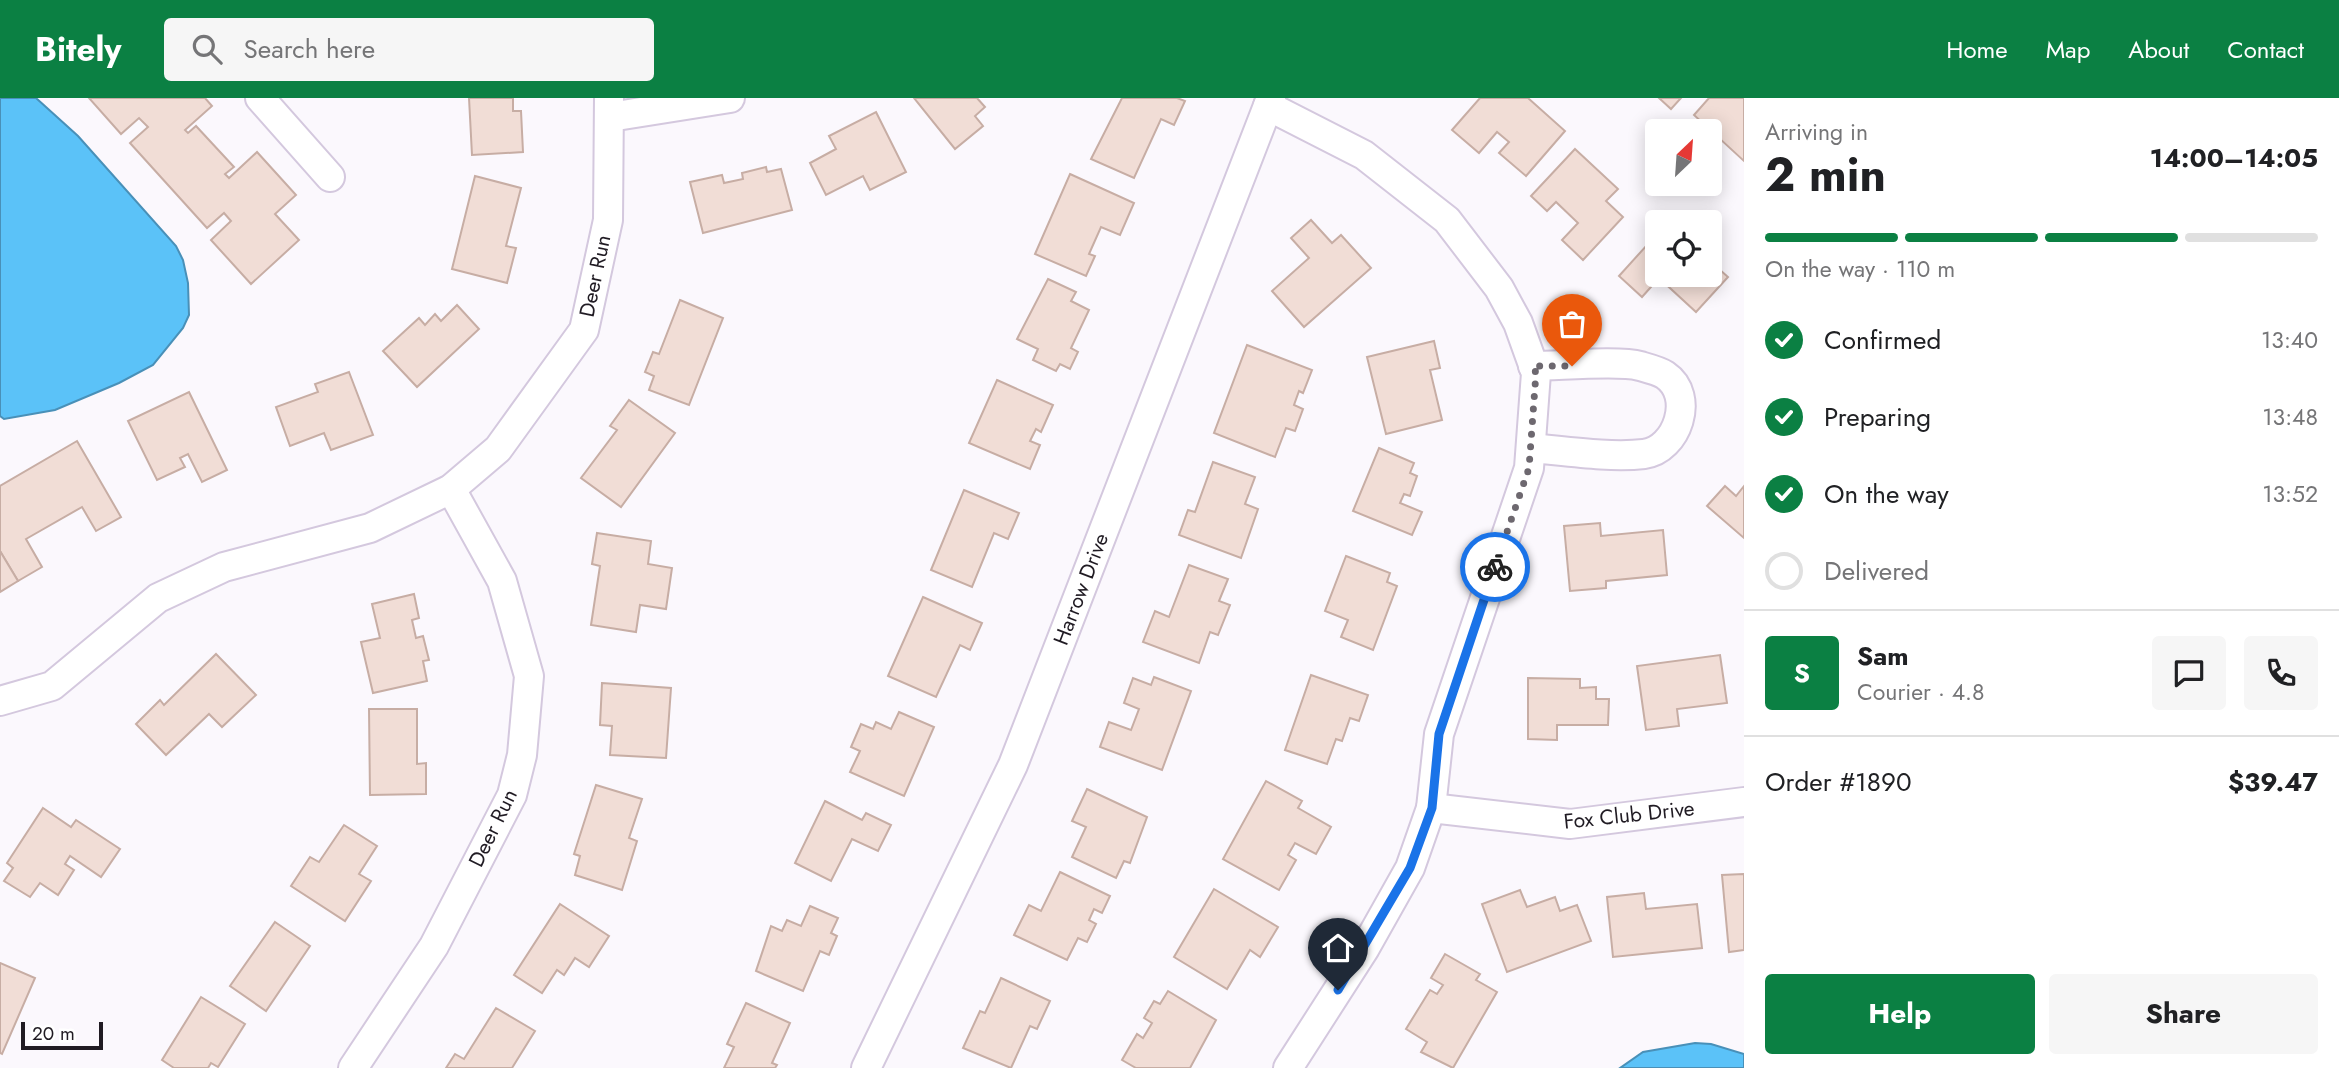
<!DOCTYPE html>
<meta charset="utf-8">
<style>
body{margin:0;font-family:Jost,sans-serif;background:#f6f6f6;color:#202124;height:100vh;display:flex;flex-direction:column;font-size:26px;white-space:nowrap}
*{box-sizing:border-box;margin:0}
p{font-size:23px;color:#757577}
.icon{flex:none;width:38px;height:38px;fill:none;stroke:currentColor;stroke-width:2;stroke-linecap:round;stroke-linejoin:round}
.map{position:relative;flex:1;overflow:hidden}
.details{display:flex;flex-direction:column;background:#fff;width:595px}
.details>*{flex:none}
.needle{width:46px;rotate:25deg}
.fabs{position:absolute;left:1645px;top:21px;display:grid;gap:14px}
.fabs a{display:grid;place-items:center;width:77px;height:77px;border-radius:7px;background:#fff;box-shadow:0 4px 18px #0003;font-size:35px}
.scale{position:absolute;left:21px;bottom:18px;width:82px;box-sizing:border-box;padding-left:7px;border:4px solid #201b23;border-top:0;font-size:19px;line-height:24px;white-space:nowrap;color:#201b23;-webkit-text-stroke:5px #fff;paint-order:stroke}
.pin{position:absolute;display:grid;place-items:center;width:60px;height:60px;color:#fff;margin:-72px -30px;border-radius:50% 50% 50% 0;rotate:-45deg;box-shadow:0 0 7px #0007}
.pin .icon{rotate:45deg}
.courier{position:absolute;display:grid;place-items:center;width:70px;height:70px;margin:-35px;border:5px solid #1a73e8;border-radius:50%;background:#fff;color:#222;box-shadow:0 2px 9px #0007}
.summary em{font-style:normal;font-weight:700}
.summary div{display:flex;flex-direction:column-reverse}
.summary{display:flex;align-items:center;justify-content:space-between;height:119px;padding:0 21px}
h1{font-size:46px;font-weight:700;line-height:52px}
.bar{display:grid;grid-template-columns:repeat(4,1fr);gap:10px 7px;align-content:center;height:84px;padding:0 21px}
.bar i{height:9px;border-radius:5px;background:#e0e0e0}
.bar .on{background:#0b8043}
.bar p{grid-column:span 4}
.line{display:flex;align-items:center;gap:18px;padding:0 21px;border-top:2px solid #e0e0e0}
.line div{flex:1}
.round{display:grid;place-items:center;flex:none;width:74px;height:74px;border-radius:7px;background:#f6f6f6}
ol{padding:0 21px;list-style:none}
li{display:flex;align-items:center;gap:21px;height:77px}
li p{margin-inline-start:auto}
li .icon{padding:7px;border-radius:50%;background:#0b8043;color:#fff;stroke-width:4}
li:last-child{color:#757577}
li i{width:38px;height:38px;border:4px solid #e0e0e0;border-radius:50%}
.cta{display:flex;gap:14px;margin-top:auto;padding:14px 21px}
.cta a{flex:1;height:80px;border-radius:7px;background:#0b8043;color:#fff;font-size:28px;font-weight:700;line-height:80px;text-align:center}
.cta a+a{background:#f6f6f6;color:#202124}
header{display:flex;align-items:center;gap:42px;box-sizing:border-box;height:98px;padding:0 35px;background:#0b8043;color:#fff}
header strong{font-size:33px}
nav{display:flex;gap:38px;margin-inline-start:auto;font-size:24px}
.search{width:490px;height:63px;background:#f6f6f6;display:flex;align-items:center;gap:18px;box-sizing:border-box;padding:0 24px;border-radius:7px;color:#757577;font-size:26px}
main{display:flex;flex:1;min-height:0}
.map>svg:first-child{display:block}
.water{fill:#5bc2f8;stroke:#4990b8;stroke-width:2}
.building{fill:#f1ddd6;stroke:#c7ada4;stroke-width:2}
.lines{fill:none;stroke-linecap:round;stroke-linejoin:round}
.minor-casing{stroke:#d4c8de;stroke-width:32}
.minor{stroke:#fff;stroke-width:28}
.done{stroke:#6d686f;stroke-width:7;stroke-dasharray:0 12.6}
.route{stroke:#1a73e8;stroke-width:9}
.labels{text-anchor:middle;dominant-baseline:central;stroke-width:5;stroke-linejoin:round;paint-order:stroke}
.street-label{font-size:21px;fill:#201b23;stroke:#fff}
</style>
<header>
<strong>Bitely</strong>
<div class="search"><svg class="icon" aria-label="search" viewBox="0 0 24 24"><circle cx="10" cy="10" r="6"/><path d="M15 15l6 6"/></svg>Search here</div>
<nav><a>Home</a><a>Map</a><a>About</a><a>Contact</a></nav>
</header>
<main>
<div class="map">
<svg width="1744" height="970" viewBox="0 0 1744 970">
<rect width="100%" height="100%" fill="#fbf8fd"/>
<g class="water">
<path d="M0 0H36L78 38 176 148 183 162 188 185 189 217 183 230 153 267 119 285 55 312 4 321 0 318Z"/>
<path d="M1695 945 1711 946 1744 956V970H1620L1643 954Z"/>
</g>
<g class="building">
<path d="M89 0H205L212 8 185 32 188 35 196 28 234 69 225 76 229 80 257 54 296 97 275 116 299 142 251 186 211 142 231 123 224 115 207 130 130 45 148 29 139 20 121 36Z"/>
<path d="M469 0H513V13H521L523 54 472 57Z"/>
<path d="M914 0H977L985 9 975 18 983 28 955 51Z"/>
<path d="M1122 0H1177L1185 3 1174 27 1161 21 1134 80 1091 61Z"/>
<path d="M1480 0H1528L1565 33 1526 78 1499 55 1509 44 1497 34 1479 55 1452 32Z"/>
<path d="M1659 0H1681L1671 11Z"/>
<path d="M1709 0H1744V63L1694 17Z"/>
<path d="M876 14 906 74 870 92 863 78 826 97 810 65 836 51 829 38Z"/>
<path d="M1575 51 1618 91 1606 103 1623 119 1583 162 1562 142 1578 125 1556 104 1547 113 1531 98Z"/>
<path d="M766 69 767 74 781 71 792 112 703 135 690 84 722 77 724 85 743 81 742 75Z"/>
<path d="M1070 76 1134 105 1120 137 1101 129 1089 156 1095 158 1086 178 1035 156Z"/>
<path d="M475 78 521 90 506 148 516 150 507 185 452 171Z"/>
<path d="M1311 122 1332 145 1341 137 1371 170 1304 229 1272 193 1309 160 1291 140Z"/>
<path d="M1657 136V177H1710V163L1728 179 1696 214 1659 180 1642 199 1619 178Z"/>
<path d="M1048 181 1076 194 1071 203 1089 212 1071 250 1078 254 1070 271 1060 266 1056 273 1033 262 1038 251 1017 241Z"/>
<path d="M680 202 723 220 689 307 649 292 654 278 645 274 653 254 659 256Z"/>
<path d="M457 207 479 231 417 289 383 253 419 220 425 227 435 216 441 223Z"/>
<path d="M1434 243 1440 270 1430 272 1442 322 1386 336 1367 259Z"/>
<path d="M1247 247 1312 272 1303 295 1299 293 1294 307 1303 311 1295 333 1286 330 1275 359 1214 335Z"/>
<path d="M349 274 373 337 331 352 324 335 290 348 276 309 318 294 315 286Z"/>
<path d="M997 282 1053 307 1041 334 1036 331 1030 343 1040 347 1030 371 969 345Z"/>
<path d="M189 294 227 372 202 384 188 356 180 360 185 369 157 382 128 323Z"/>
<path d="M629 302 675 335 621 409 581 380 617 332 610 328Z"/>
<path d="M77 343 121 419 96 433 82 409 26 441 42 469 18 483 0 453V388Z"/>
<path d="M1379 350 1414 365 1410 375 1417 378 1410 398 1404 396 1400 405 1422 414 1412 437 1353 413Z"/>
<path d="M1213 364 1255 379 1245 406 1258 411 1241 460 1179 437 1188 412 1195 414Z"/>
<path d="M1725 388 1736 398 1744 388V440L1707 408Z"/>
<path d="M964 392 1019 415 1008 441 994 435 972 489 931 472Z"/>
<path d="M1600 425 1601 438 1663 432 1667 477 1606 483V490L1570 493 1564 428Z"/>
<path d="M597 435 651 443 648 466 672 470 666 511 640 507 636 534 591 527 600 468 592 466Z"/>
<path d="M0 453 18 483 0 494Z"/>
<path d="M1346 458 1390 475 1387 484 1397 488 1373 552 1341 539 1348 522 1325 513Z"/>
<path d="M1189 467 1228 481 1219 503 1230 507 1218 537 1210 534 1199 565 1143 544 1155 513 1169 519Z"/>
<path d="M414 496 419 520 412 522 416 540 423 538 429 562 423 563 427 583 373 595 361 544 380 540 372 506Z"/>
<path d="M923 499 982 525 970 552 960 547 936 599 888 578Z"/>
<path d="M216 556 256 597 222 629 209 616 166 657 136 626 160 602 164 607Z"/>
<path d="M1720 557 1727 605 1677 611 1679 628 1646 632 1637 568Z"/>
<path d="M1311 577 1368 597 1359 623 1350 620 1342 643 1336 641 1327 666 1285 652Z"/>
<path d="M1154 579 1191 593 1162 672 1100 649 1109 624 1131 632 1139 611 1124 605 1133 580 1151 587Z"/>
<path d="M1528 580 1580 581V590L1596 589V601H1609L1608 627H1557V642L1528 641Z"/>
<path d="M602 585 671 590 666 660 610 657 612 628 600 627Z"/>
<path d="M369 611H417V666L426 665V696L370 697Z"/>
<path d="M899 614 934 629 904 698 850 674 860 653 851 649 861 626 873 631 876 624 891 631Z"/>
<path d="M1266 683 1302 703 1298 710 1331 729 1316 756 1295 745 1288 757 1296 762 1279 792 1223 761Z"/>
<path d="M596 687 642 701 629 740 637 743 622 792 575 777 580 758 574 756Z"/>
<path d="M1087 691 1147 719 1130 765 1124 763 1116 780 1072 759 1086 729 1072 723Z"/>
<path d="M825 703 862 722 866 715 891 727 878 753 852 741 831 783 795 765Z"/>
<path d="M43 710 71 729 76 722 120 751 101 779 70 758 65 766 74 772 58 797 40 785 30 799 4 783 13 770 7 765Z"/>
<path d="M344 727 377 748 359 776 371 783 345 823 291 788 310 759 319 764Z"/>
<path d="M1060 774 1110 798 1102 815 1094 811 1089 822 1096 826 1087 844 1078 840 1067 862 1014 837 1029 807 1041 813Z"/>
<path d="M1744 776V852L1729 854 1722 777Z"/>
<path d="M1214 791 1278 829 1260 859 1250 852 1227 891 1174 859Z"/>
<path d="M1520 792 1527 809 1555 799 1560 813 1577 807 1591 843 1507 874 1482 806Z"/>
<path d="M1644 795 1646 811 1697 806 1702 850 1613 859 1607 799Z"/>
<path d="M560 806 609 838 589 869 575 860 564 877 557 872 542 895 514 877Z"/>
<path d="M810 808 838 820 831 835 837 838 829 857 820 853 803 893 756 873 771 828 782 833 787 822 801 828Z"/>
<path d="M275 824 310 848 266 913 230 888Z"/>
<path d="M1445 856 1480 876 1476 882 1497 894 1453 970 1421 954 1427 944 1406 931 1430 892 1437 896 1443 887 1431 880Z"/>
<path d="M0 865 35 880 2 956 0 955Z"/>
<path d="M1001 880 1050 903 1037 931 1030 928 1011 970 963 950 980 913 985 915Z"/>
<path d="M1168 893 1216 922 1190 970H1136L1122 962 1137 936 1143 940 1152 925 1144 920 1154 903 1160 906Z"/>
<path d="M201 899 245 926 218 969 211 965 208 970H174L162 962Z"/>
<path d="M746 905 790 925 772 965 777 967 775 970H724L734 949 727 946Z"/>
<path d="M496 910 535 933 512 970H446L455 956 464 961Z"/>
</g>
<g class="lines">
<defs>
<g id="minor">
<path d="M260 0 330 79"/>
<path d="M1268 8 1364 57 1447 122 1499 190 1518 225 1536 275 1529 370 1439 636 1431 710 1410 770 1365 850 1288 970"/>
<path d="M610 19 730 0"/>
<path d="M1531 350C1565 353 1610 360 1644 356 1677 352 1696 298 1665 277 1659 273 1647 270 1640 268 1618 262 1559 268 1533 268"/>
<path d="M0 603 52 588 158 500 224 469 370 430 451 391 498 351 584 232 608 122 609 0"/>
<path d="M1431 710 1570 726 1744 704"/>
<path d="M353 970 434 848 512 697 522 657 529 578 502 483 451 391"/>
<path d="M866 970 1013 667 1271 0"/>
</g>
</defs>
<use href="#minor" class="minor-casing"/>
<use href="#minor" class="minor"/>
</g>
<g class="lines">
<path class="done" d="M1495 469 1529 370 1536 275 1533 268H1572"/>
<path class="route" d="M1338 892 1410 770 1432 710 1439 636 1495 469"/>
</g>
<g class="labels">
<g class="street-label">
<text transform="translate(595 178) rotate(-78)">Deer Run</text>
<text transform="translate(1081 491) rotate(-69)">Harrow Drive</text>
<text transform="translate(1629 717) rotate(-6)">Fox Club Drive</text>
<text transform="translate(493 730) rotate(-64)">Deer Run</text>
</g>
</g>
</svg>
<div class="fabs">
<a><svg class="needle" viewBox="-14 -14 28 28"><path d="M0-13l5 13h-10z" fill="#e53935"/><path d="M0 13l5-13h-10z" fill="#757577"/></svg></a>
<a><svg class="icon" aria-label="locate" viewBox="0 0 24 24"><circle cx="12" cy="12" r="6"/><path d="M12 2v4M12 18v4M2 12h4M18 12h4"/></svg></a>
</div>
<div class="scale">20 m</div>
<div class="pin" style="left:1572px;top:268px;background:#ea580c"><svg class="icon" aria-label="bag" viewBox="0 0 24 24"><path d="M5 8h14l-1 12H6zM9 8a3 3 0 0 1 6 0"/></svg></div>
<div class="pin" style="left:1338px;top:892px;background:#1f2937"><svg class="icon" aria-label="home" viewBox="0 0 24 24"><path d="M3 11l9-7 9 7M6 9v11h12V9"/></svg></div>
<div class="courier" style="left:1495px;top:469px"><svg class="icon" aria-label="bike" viewBox="0 0 24 24"><circle cx="6" cy="16" r="4"/><circle cx="18" cy="16" r="4"/><path d="M6 16l4-8h5l3 8M10 8l3 8H6M13 5h3"/></svg></div>
</div>
<section class="details">
<div class="summary"><div><h1>2 min</h1><p>Arriving in</p></div><em>14:00–14:05</em></div>
<div class="bar"><i class="on"></i><i class="on"></i><i class="on"></i><i></i><p>On the way · 110 m</p></div>
<ol>
<li><svg class="icon" aria-label="check" viewBox="0 0 24 24"><path d="M5 12l5 5 9-10"/></svg>Confirmed<p>13:40</p></li>
<li><svg class="icon" aria-label="check" viewBox="0 0 24 24"><path d="M5 12l5 5 9-10"/></svg>Preparing<p>13:48</p></li>
<li><svg class="icon" aria-label="check" viewBox="0 0 24 24"><path d="M5 12l5 5 9-10"/></svg>On the way<p>13:52</p></li>
<li><i></i>Delivered</li>
</ol>
<div class="line" style="height:126px"><b class="round" style="background:#0b8043;color:#fff">S</b><div><b>Sam</b><p>Courier · 4.8</p></div><a class="round"><svg class="icon" aria-label="chat" viewBox="0 0 24 24"><path d="M4 5h16v11H9l-5 4z"/></svg></a><a class="round"><svg class="icon" aria-label="phone" viewBox="0 0 24 24"><path d="M5 4h4l2 5-3 2q2 4 5 5l2-3 5 2v4C11 20 4 13 5 4z"/></svg></a></div>
<div class="line" style="height:91px"><div>Order #1890</div><b>$39.47</b></div>
<div class="cta"><a>Help</a><a>Share</a></div>
</section>
</main>
